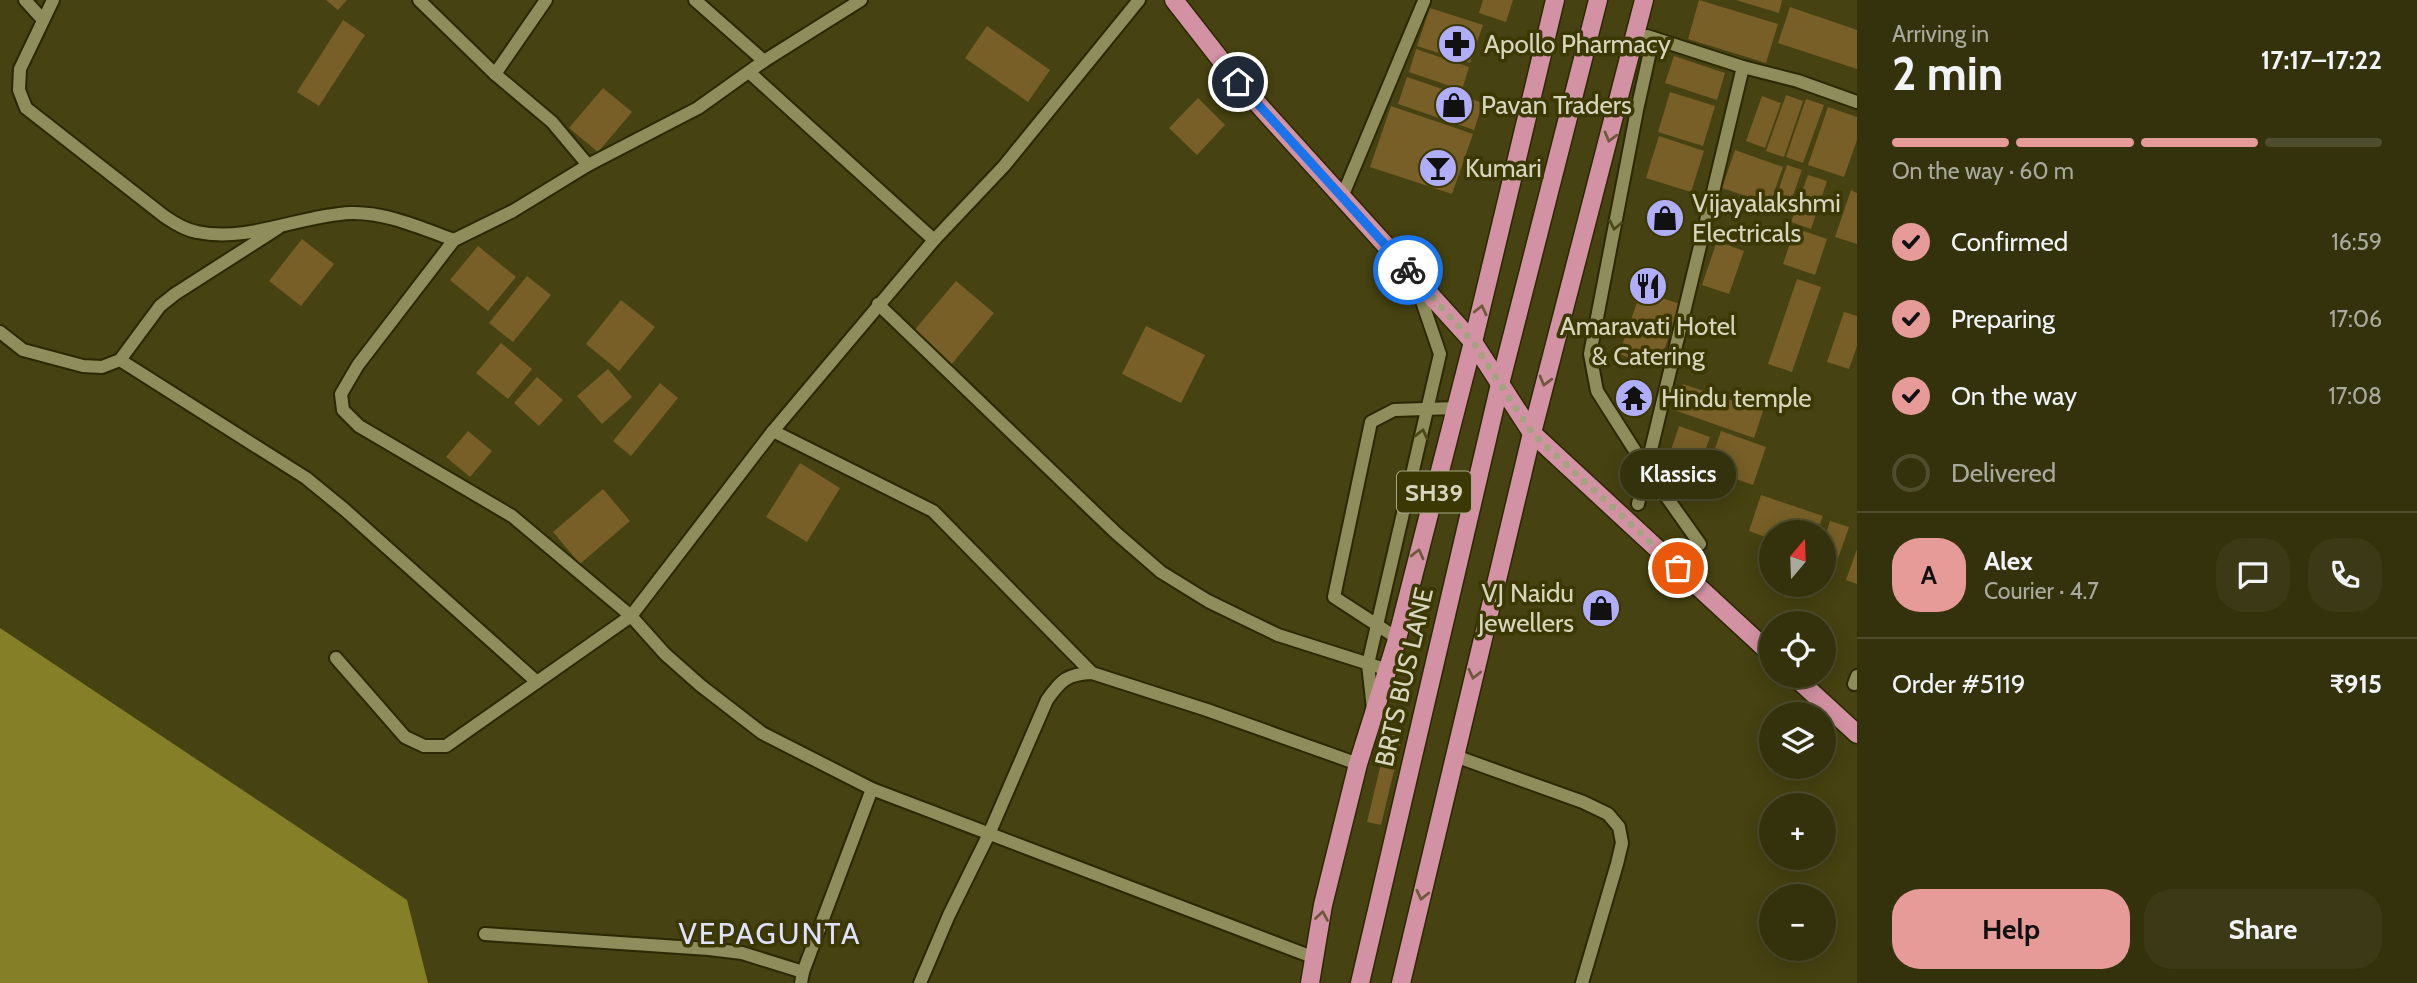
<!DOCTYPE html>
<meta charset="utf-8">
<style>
body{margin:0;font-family:Cabin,sans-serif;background:#3c3a16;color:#f1f3f6;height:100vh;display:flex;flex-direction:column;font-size:26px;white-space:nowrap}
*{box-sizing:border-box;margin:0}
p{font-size:23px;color:#a9aa9d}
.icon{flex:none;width:38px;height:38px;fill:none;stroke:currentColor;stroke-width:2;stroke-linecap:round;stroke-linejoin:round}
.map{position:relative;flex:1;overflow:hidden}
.sheet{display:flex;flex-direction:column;background:#34320d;width:560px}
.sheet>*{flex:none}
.needle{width:46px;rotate:19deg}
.controls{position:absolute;left:1759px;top:520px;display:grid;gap:14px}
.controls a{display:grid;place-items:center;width:77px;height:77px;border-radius:50%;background:#34320d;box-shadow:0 4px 18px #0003,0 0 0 2px #4e4d2e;font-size:35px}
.pin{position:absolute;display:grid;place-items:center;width:60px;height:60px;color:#fff;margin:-30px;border:4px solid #fff;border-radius:50%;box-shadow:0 2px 7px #0007}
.courier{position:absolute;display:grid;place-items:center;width:70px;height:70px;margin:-35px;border:5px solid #1a73e8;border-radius:50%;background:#fff;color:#222;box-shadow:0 2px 9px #0007}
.bubble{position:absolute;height:49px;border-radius:24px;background:#34320d;box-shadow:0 4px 18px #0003,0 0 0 2px #4e4d2e;font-size:23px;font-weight:700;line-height:49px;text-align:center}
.headline em{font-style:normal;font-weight:700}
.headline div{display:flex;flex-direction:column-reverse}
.headline{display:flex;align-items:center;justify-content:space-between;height:119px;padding:0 35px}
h1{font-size:46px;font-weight:700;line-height:52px}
.bar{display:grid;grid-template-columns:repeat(4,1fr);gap:10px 7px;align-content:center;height:84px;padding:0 35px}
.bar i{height:9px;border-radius:5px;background:#4e4d2e}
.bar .current{background:#e69b98}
.bar p{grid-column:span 4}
.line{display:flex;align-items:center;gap:18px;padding:0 35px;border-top:2px solid #4e4d2e}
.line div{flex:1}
.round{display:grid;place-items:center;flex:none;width:74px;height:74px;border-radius:28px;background:#3c3a16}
ol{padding:0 35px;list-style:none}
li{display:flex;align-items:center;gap:21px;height:77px}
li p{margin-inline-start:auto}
li .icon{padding:7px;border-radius:50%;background:#e69b98;color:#111;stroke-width:4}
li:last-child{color:#a9aa9d}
li i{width:38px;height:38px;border:4px solid #4e4d2e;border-radius:50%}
.cta{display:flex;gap:14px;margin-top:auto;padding:14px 35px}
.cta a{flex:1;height:80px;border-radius:28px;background:#e69b98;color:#111;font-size:28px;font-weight:700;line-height:80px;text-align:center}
.cta a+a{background:#3c3a16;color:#f1f3f6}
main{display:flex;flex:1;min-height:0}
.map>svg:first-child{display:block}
.forest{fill:#857f27}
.building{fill:#785f27}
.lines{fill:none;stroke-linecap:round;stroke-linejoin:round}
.minor-casing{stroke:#2b2803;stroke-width:16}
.major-casing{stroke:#2b2803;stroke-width:21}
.minor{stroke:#908d5d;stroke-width:12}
.major{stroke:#d392a3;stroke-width:18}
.oneway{stroke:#70583c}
.oneway2{stroke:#4c4916}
.done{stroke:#a4a281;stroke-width:7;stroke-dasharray:0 12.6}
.route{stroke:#1a73e8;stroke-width:9}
.labels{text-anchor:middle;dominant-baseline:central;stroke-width:7;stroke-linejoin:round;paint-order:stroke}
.shield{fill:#3b3804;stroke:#a8a786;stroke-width:2}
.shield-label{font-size:24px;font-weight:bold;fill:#d7d6bd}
.poi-label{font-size:26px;fill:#d7d6bd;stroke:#3b3804;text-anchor:start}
.street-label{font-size:26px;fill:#d7d6bd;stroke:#3b3804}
.quarter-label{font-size:30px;letter-spacing:2px;fill:#e0e1fe;stroke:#3b3804}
</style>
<main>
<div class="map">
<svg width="1857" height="983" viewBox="0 0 1857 983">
<rect width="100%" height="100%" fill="#464211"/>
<path class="forest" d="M0 628 407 900 428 983H0Z"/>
<g class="building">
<path d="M326 0H347L338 10Z"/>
<path d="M1483 0H1513L1506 22 1479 13Z"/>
<path d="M1699 0 1778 24 1766 63 1688 39Z"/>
<path d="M1736 0H1782L1779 13Z"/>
<path d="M1790 7 1857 30V69L1778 43Z"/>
<path d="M1430 8 1483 25 1470 63 1417 46Z"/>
<path d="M343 20 365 35 319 106 297 92Z"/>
<path d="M987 26 1050 70 1028 102 965 58Z"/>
<path d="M1416 49 1469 67 1462 90 1409 72Z"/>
<path d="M1674 56 1725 73 1717 100 1665 83Z"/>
<path d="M1407 77 1483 103 1474 130 1398 104Z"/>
<path d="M603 88 632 112 598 152 569 128Z"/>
<path d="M1670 92 1715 106 1703 146 1658 132Z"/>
<path d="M1786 95 1803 101 1784 157 1766 151Z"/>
<path d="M1762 96 1781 103 1765 148 1746 141Z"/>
<path d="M1198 98 1225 125 1197 155 1169 128Z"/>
<path d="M1806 99 1824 105 1803 163 1786 157Z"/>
<path d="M1391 106 1473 134 1452 194 1370 167Z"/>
<path d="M1828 107 1857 117V140L1844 177 1808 165Z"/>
<path d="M1659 136 1704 151 1691 192 1646 178Z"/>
<path d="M1735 150 1783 167 1770 204 1722 188Z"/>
<path d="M1787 165 1802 170 1786 215 1772 210Z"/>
<path d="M1808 175 1827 181 1811 229 1791 222Z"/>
<path d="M1851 190 1857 193V244L1835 237Z"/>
<path d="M1795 228 1827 239 1815 275 1783 264Z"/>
<path d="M302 239 334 264 301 306 269 281Z"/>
<path d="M1717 241 1744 251 1729 294 1702 285Z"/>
<path d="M478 246 516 277 488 311 450 280Z"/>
<path d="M527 276 551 295 513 342 489 323Z"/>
<path d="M1797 279 1821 287 1792 372 1768 364Z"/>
<path d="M956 281 994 313 951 365 912 333Z"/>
<path d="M1641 291 1680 304 1658 368 1619 354Z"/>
<path d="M621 300 655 327 619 371 586 344Z"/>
<path d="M1844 312 1857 316V346L1849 369 1827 362Z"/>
<path d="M1146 326 1205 355 1181 403 1122 374Z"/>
<path d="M501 343 532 369 508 399 476 373Z"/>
<path d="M608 369 632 397 602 424 577 396Z"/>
<path d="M537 377 563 400 539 426 514 403Z"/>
<path d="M660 383 678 398 631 456 613 441Z"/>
<path d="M1683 384 1763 411 1754 438 1674 410Z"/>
<path d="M1679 426 1710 437 1702 460 1671 450Z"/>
<path d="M468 431 492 451 470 477 446 457Z"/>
<path d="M1721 431 1766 447 1753 485 1708 469Z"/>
<path d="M800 463 840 488 807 542 766 517Z"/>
<path d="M603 489 630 521 580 564 553 532Z"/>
<path d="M1761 495 1823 516 1817 532H1771V539L1749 531Z"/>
<path d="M1830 521 1849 527 1832 576 1824 573V540Z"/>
<path d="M1857 549V584L1846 580Z"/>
<path d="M1388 734 1402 737 1381 825 1367 822Z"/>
</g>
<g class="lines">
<defs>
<g id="minor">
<path d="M25 0 43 20"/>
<path d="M53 0 20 69 19 90 26 108 164 216C174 223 185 230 197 232 248 243 300 215 351 213 386 212 421 228 454 240"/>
<path d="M419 0 495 74 552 122 588 165"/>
<path d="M695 0 764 61"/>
<path d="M861 0 764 61 698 108 588 165 513 211 454 240 358 365 341 394 343 410 359 426 512 516 631 616 665 654 700 685 762 733 872 789"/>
<path d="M1647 36 1743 67 1798 81 1857 102"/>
<path d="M1653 38 1637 110 1590 354 1597 391 1646 468 1700 544"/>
<path d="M749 72 934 240"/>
<path d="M495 74 546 0"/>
<path d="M1342 197 1424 1"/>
<path d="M878 304 1116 533 1161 572 1208 601 1278 635 1388 670"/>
<path d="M0 332 23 350 83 366 102 367 120 360 160 306 175 294 278 228"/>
<path d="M120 360 306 478 345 510 537 682"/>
<path d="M773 431 933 511 1092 673"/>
<path d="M1638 504 1743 67"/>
<path d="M1397 638 1334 597 1371 422 1394 410 1456 408"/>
<path d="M336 658 405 737 424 746H446L631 616 773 431 934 240 1004 166 1139 0"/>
<path d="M1854 684 1857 676"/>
<path d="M1373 709 1368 664 1440 354 1415 281"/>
<path d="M1455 756 1583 802 1608 814 1619 827 1622 843 1617 864 1582 983"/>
<path d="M485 934 709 949 742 953 803 972"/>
<path d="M801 983 803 972 872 789 1315 958"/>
<path d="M920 983 949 915 989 834 1047 700C1061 680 1067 674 1092 673L1207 710 1358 764"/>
</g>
<g id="major">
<path d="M1174 0 1238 82 1473 342 1532 433 1771 654"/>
<path d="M1794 676 1857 734"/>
<path d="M1310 983 1323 905 1358 764 1396 643 1473 342 1555 0"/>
<path d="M1360 983 1500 384 1598 0"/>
<path d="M1401 983 1532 433 1644 0"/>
</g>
</defs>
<use href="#minor" class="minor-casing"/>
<use href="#major" class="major-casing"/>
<use href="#minor" class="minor"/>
<use href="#major" class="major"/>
</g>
<defs><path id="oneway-chevron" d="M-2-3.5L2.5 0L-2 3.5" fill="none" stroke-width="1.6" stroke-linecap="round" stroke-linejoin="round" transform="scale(1.75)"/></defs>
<g class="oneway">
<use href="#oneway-chevron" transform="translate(1610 137) rotate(105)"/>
<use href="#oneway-chevron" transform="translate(1481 310) rotate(-77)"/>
<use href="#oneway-chevron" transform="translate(1545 381) rotate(105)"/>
<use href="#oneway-chevron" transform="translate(1418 554) rotate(-76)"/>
<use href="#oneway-chevron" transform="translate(1474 674) rotate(103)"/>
<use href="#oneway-chevron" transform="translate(1422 895) rotate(103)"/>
<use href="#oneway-chevron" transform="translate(1322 916) rotate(-81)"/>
</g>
<g class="oneway2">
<use href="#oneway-chevron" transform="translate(1615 225) rotate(101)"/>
<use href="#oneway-chevron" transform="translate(1422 434) rotate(-76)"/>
</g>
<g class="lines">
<path class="done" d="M1408 270 1473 342 1532 433 1678 568"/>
<path class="route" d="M1238 82 1408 270"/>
</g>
<defs>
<symbol id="pharmacy-disc" viewBox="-11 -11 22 22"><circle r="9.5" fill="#b0aefa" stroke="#3b3804"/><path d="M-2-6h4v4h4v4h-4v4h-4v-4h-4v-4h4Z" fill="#111"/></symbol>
<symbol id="shop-disc" viewBox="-11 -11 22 22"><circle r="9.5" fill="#b0aefa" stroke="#3b3804"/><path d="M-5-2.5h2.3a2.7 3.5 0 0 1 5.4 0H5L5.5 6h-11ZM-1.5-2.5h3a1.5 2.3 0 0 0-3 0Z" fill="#111"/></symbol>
<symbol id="bar-disc" viewBox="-11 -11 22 22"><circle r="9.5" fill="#b0aefa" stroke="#3b3804"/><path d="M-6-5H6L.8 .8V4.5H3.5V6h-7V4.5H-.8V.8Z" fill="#111"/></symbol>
<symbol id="restaurant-disc" viewBox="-11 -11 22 22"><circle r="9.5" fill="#b0aefa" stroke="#3b3804"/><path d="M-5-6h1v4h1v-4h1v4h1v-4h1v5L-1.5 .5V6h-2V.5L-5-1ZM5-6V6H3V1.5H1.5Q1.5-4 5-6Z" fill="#111"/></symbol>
<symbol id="temple-disc" viewBox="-11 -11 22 22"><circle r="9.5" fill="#b0aefa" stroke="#3b3804"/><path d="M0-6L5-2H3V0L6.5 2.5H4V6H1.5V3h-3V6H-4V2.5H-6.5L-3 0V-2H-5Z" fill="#111"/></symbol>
</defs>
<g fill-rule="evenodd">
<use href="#pharmacy-disc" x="1435" y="22" width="44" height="44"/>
<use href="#shop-disc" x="1432" y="83" width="44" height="44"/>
<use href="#bar-disc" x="1416" y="146" width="44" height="44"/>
<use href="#shop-disc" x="1643" y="196" width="44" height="44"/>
<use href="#restaurant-disc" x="1626" y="264" width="44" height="44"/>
<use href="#temple-disc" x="1612" y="376" width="44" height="44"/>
<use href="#shop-disc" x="1579" y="586" width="44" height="44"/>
</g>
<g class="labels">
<rect class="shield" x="1397" y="471.5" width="74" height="41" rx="5"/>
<g class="shield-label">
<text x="1434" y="492">SH39</text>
</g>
<g class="poi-label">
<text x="1484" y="44">Apollo Pharmacy</text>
<text x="1481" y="105">Pavan Traders</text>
<text x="1465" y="168">Kumari</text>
<text x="1692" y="203">Vijayalakshmi<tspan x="1692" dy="30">Electricals</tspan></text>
<text x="1648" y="326" text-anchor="middle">Amaravati Hotel<tspan x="1648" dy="30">&amp; Catering</tspan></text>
<text x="1661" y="398">Hindu temple</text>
<text x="1574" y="593" text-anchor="end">VJ Naidu<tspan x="1574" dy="30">Jewellers</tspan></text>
</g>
<g class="street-label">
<text transform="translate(1404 677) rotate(-77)">BRTS BUS LANE</text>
</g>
<g class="quarter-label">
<text x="770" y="933">VEPAGUNTA</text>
</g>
</g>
</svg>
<div class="controls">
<a><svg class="needle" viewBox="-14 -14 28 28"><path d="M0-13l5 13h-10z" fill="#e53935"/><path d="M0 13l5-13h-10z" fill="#a9aa9d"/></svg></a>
<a><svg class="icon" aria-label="locate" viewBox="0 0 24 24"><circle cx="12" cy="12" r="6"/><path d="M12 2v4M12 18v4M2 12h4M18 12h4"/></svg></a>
<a><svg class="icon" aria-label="layers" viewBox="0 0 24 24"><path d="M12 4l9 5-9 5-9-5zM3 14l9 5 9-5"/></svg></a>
<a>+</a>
<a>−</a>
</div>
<div class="pin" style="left:1678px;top:568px;background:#ea580c"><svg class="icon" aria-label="bag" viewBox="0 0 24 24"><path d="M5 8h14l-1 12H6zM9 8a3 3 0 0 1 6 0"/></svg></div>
<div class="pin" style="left:1238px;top:82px;background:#1f2937"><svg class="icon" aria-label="home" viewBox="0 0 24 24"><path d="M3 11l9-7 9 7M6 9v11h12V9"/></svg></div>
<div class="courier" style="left:1408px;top:270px"><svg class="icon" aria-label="bike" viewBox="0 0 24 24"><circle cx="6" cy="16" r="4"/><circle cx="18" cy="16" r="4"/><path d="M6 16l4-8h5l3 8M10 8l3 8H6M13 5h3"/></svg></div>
<div class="bubble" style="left:1620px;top:450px;width:116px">Klassics</div>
</div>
<section class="sheet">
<div class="headline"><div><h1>2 min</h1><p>Arriving in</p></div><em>17:17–17:22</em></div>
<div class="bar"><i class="current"></i><i class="current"></i><i class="current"></i><i></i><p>On the way · 60 m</p></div>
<ol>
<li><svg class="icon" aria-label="check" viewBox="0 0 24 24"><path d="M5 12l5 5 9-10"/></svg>Confirmed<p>16:59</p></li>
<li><svg class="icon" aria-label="check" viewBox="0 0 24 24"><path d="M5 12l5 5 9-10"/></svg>Preparing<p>17:06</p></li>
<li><svg class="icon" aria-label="check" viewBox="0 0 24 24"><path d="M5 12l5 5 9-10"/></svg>On the way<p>17:08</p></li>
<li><i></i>Delivered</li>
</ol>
<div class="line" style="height:126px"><b class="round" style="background:#e69b98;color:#111">A</b><div><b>Alex</b><p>Courier · 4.7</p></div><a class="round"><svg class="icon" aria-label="chat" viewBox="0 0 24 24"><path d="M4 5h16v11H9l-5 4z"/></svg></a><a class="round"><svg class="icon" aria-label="phone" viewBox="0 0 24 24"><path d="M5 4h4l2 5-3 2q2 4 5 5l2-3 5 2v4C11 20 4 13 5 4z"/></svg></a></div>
<div class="line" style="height:91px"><div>Order #5119</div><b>₹915</b></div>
<div class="cta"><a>Help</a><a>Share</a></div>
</section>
</main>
